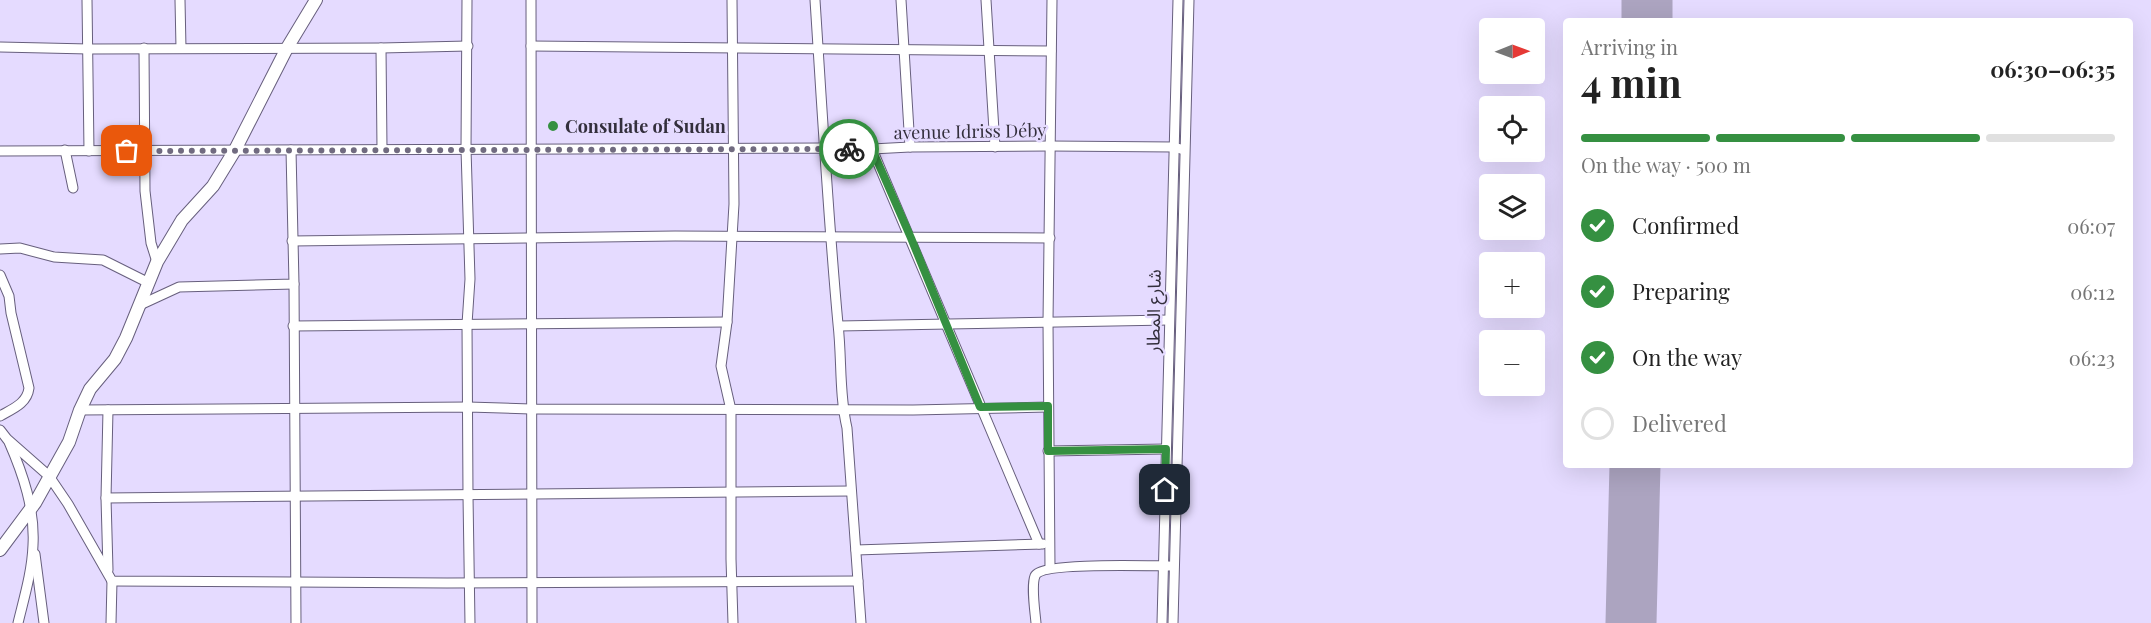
<!DOCTYPE html>
<meta charset="utf-8">
<style>
body{margin:0;font-family:"Playfair Display","Noto Sans Arabic",serif;background:#f6f6f6;color:#222;height:100vh;display:flex;flex-direction:column;font-size:22px;white-space:nowrap}
*{box-sizing:border-box;margin:0}
p{font-size:20px;color:#767676}
.icon{flex:none;width:33px;height:33px;fill:none;stroke:currentColor;stroke-width:2;stroke-linecap:round;stroke-linejoin:round}
.map{position:relative;flex:1;overflow:hidden}
.sheet{position:absolute;left:1563px;top:18px;width:570px;height:450px;display:flex;flex-direction:column;background:#fff;border-radius:6px;box-shadow:0 6px 24px #0002}
.sheet>*{flex:none}
.needle{width:39px;rotate:89deg}
.controls{position:absolute;left:1479px;top:18px;display:grid;gap:12px}
.controls a{display:grid;place-items:center;width:66px;height:66px;border-radius:6px;background:#fff;box-shadow:0 6px 24px #0002;font-size:30px}
.pin{position:absolute;display:grid;place-items:center;width:51px;height:51px;color:#fff;margin:-26px;border-radius:12px;box-shadow:0 3px 9px #0006}
.courier{position:absolute;display:grid;place-items:center;width:60px;height:60px;margin:-30px;border:4px solid #359041;border-radius:50%;background:#fff;color:#222;box-shadow:0 2px 8px #0007}
.overview em{font-style:normal;font-weight:700}
.overview div{display:flex;flex-direction:column-reverse}
.overview{display:flex;align-items:center;justify-content:space-between;height:102px;padding:0 18px}
h1{font-size:39px;font-weight:700;line-height:45px}
.bar{display:grid;grid-template-columns:repeat(4,1fr);gap:9px 6px;align-content:center;height:72px;padding:0 18px}
.bar i{height:8px;border-radius:4px;background:#e0e0e0}
.bar .active{background:#359041}
.bar p{grid-column:span 4}
ol{padding:0 18px;list-style:none}
li{display:flex;align-items:center;gap:18px;height:66px}
li p{margin-inline-start:auto}
li .icon{padding:6px;border-radius:50%;background:#359041;color:#fff;stroke-width:4}
li:last-child{color:#767676}
li i{width:33px;height:33px;border:3px solid #e0e0e0;border-radius:50%}
.map>svg:first-child{display:block}
.lines{fill:none;stroke-linecap:round;stroke-linejoin:round}
.runway{stroke:#aca4c0;stroke-width:51}
.street-casing{stroke:#675f7d;stroke-width:11}
.secondary-casing{stroke:#675f7d;stroke-width:14}
.street{stroke:#fff;stroke-width:9}
.secondary{stroke:#fff;stroke-width:12}
.done{stroke:#716b80;stroke-width:6;stroke-dasharray:0 10.8}
.route{stroke:#359041;stroke-width:8}
.poi-dot{fill:#359041;stroke:#e5dbff;stroke-width:2}
.labels{text-anchor:middle;dominant-baseline:central;stroke-width:5;stroke-linejoin:round;paint-order:stroke}
.poi-label{font-size:18px;font-weight:bold;fill:#332f3c;stroke:#e5dbff;text-anchor:start}
.street-label{font-size:18px;fill:#332f3c;stroke:#e5dbff}
</style>
<div class="map">
<svg width="2151" height="623" viewBox="0 0 2151 623">
<rect width="100%" height="100%" fill="#e5dbff"/>
<g class="lines">
<g class="runway">
<path d="M1647 21V0"/>
<path d="M1631 623 1635 465"/>
</g>
<defs>
<g id="street">
<path d="M87 0 89 151"/>
<path d="M180 0 181 48"/>
<path d="M467 0 466 149 470 279 467 324 468 496 470 623"/>
<path d="M531 0 532 623"/>
<path d="M732 0 734 204 727 322 721 366 731 410V559L733 623"/>
<path d="M815 0C822 108 828 216 838 324 842 359 839 394 847 428L861 623"/>
<path d="M901 0 910 147"/>
<path d="M986 0 995 147"/>
<path d="M531 46 1051 51"/>
<path d="M0 47 89 49 381 48 382 149"/>
<path d="M144 48 145 191 151 243 157 262"/>
<path d="M381 48 468 46"/>
<path d="M872 149 1039 544"/>
<path d="M65 150 73 188"/>
<path d="M0 151 823 148 872 149 910 147 1050 146 1174 147 1184 150"/>
<path d="M292 241 675 236 1050 238"/>
<path d="M0 249 20 248 54 257 103 260 149 283"/>
<path d="M0 275 9 296 11 313 29 388C27 404 12 409 0 416"/>
<path d="M294 284 296 623"/>
<path d="M140 305 179 287 294 284 291 150"/>
<path d="M293 326 727 322"/>
<path d="M839 326 1169 320"/>
<path d="M80 410 468 407 531 409 913 410 1048 407"/>
<path d="M0 430 7 439 49 476 68 504 112 581 447 583 858 581"/>
<path d="M9 442C23 474 35 509 33 545 32 572 24 598 18 623"/>
<path d="M1048 451 1166 449"/>
<path d="M106 498 851 491"/>
<path d="M856 550 1043 544"/>
<path d="M35 554 44 623"/>
<path d="M1050 568 1048 322 1052 0"/>
<path d="M108 570 106 498 108 410"/>
<path d="M111 623 112 581"/>
<path d="M1036 623C1035 611 1031 586 1035 576 1041 562 1150 566 1169 566"/>
<path d="M1162 623 1178 0"/>
<path d="M1173 623 1189 0"/>
</g>
<path id="secondary" d="M0 550 35 503 69 442 80 410 90 389 115 359 126 338 157 262 182 220 213 186 235 150 287 48 316 0"/>
</defs>
<use href="#street" class="street-casing"/>
<use href="#secondary" class="secondary-casing"/>
<use href="#street" class="street"/>
<use href="#secondary" class="secondary"/>
</g>
<g class="lines">
<path class="done" d="M127 151 849 149"/>
<path class="route" d="M849 149H872L911 238 980 407 1048 406V451L1166 449 1165 490"/>
</g>
<circle class="poi-dot" cx="553" cy="126" r="6"/>
<g class="labels">
<g class="poi-label">
<text x="565" y="126">Consulate of Sudan</text>
</g>
<g class="street-label">
<text transform="translate(970 131) rotate(-1)">avenue Idriss Déby</text>
<text transform="translate(1153 311) rotate(-89)">شارع المطار</text>
</g>
</g>
</svg>
<div class="controls">
<a><svg class="needle" viewBox="-14 -14 28 28"><path d="M0-13l5 13h-10z" fill="#e53935"/><path d="M0 13l5-13h-10z" fill="#767676"/></svg></a>
<a><svg class="icon" aria-label="locate" viewBox="0 0 24 24"><circle cx="12" cy="12" r="6"/><path d="M12 2v4M12 18v4M2 12h4M18 12h4"/></svg></a>
<a><svg class="icon" aria-label="layers" viewBox="0 0 24 24"><path d="M12 4l9 5-9 5-9-5zM3 14l9 5 9-5"/></svg></a>
<a>+</a>
<a>−</a>
</div>
<div class="pin" style="left:127px;top:151px;background:#ea580c"><svg class="icon" aria-label="bag" viewBox="0 0 24 24"><path d="M5 8h14l-1 12H6zM9 8a3 3 0 0 1 6 0"/></svg></div>
<div class="pin" style="left:1165px;top:490px;background:#1f2937"><svg class="icon" aria-label="home" viewBox="0 0 24 24"><path d="M3 11l9-7 9 7M6 9v11h12V9"/></svg></div>
<div class="courier" style="left:849px;top:149px"><svg class="icon" aria-label="bike" viewBox="0 0 24 24"><circle cx="6" cy="16" r="4"/><circle cx="18" cy="16" r="4"/><path d="M6 16l4-8h5l3 8M10 8l3 8H6M13 5h3"/></svg></div>
<section class="sheet">
<div class="overview"><div><h1>4 min</h1><p>Arriving in</p></div><em>06:30–06:35</em></div>
<div class="bar"><i class="active"></i><i class="active"></i><i class="active"></i><i></i><p>On the way · 500 m</p></div>
<ol>
<li><svg class="icon" aria-label="check" viewBox="0 0 24 24"><path d="M5 12l5 5 9-10"/></svg>Confirmed<p>06:07</p></li>
<li><svg class="icon" aria-label="check" viewBox="0 0 24 24"><path d="M5 12l5 5 9-10"/></svg>Preparing<p>06:12</p></li>
<li><svg class="icon" aria-label="check" viewBox="0 0 24 24"><path d="M5 12l5 5 9-10"/></svg>On the way<p>06:23</p></li>
<li><i></i>Delivered</li>
</ol>
</section>
</div>
